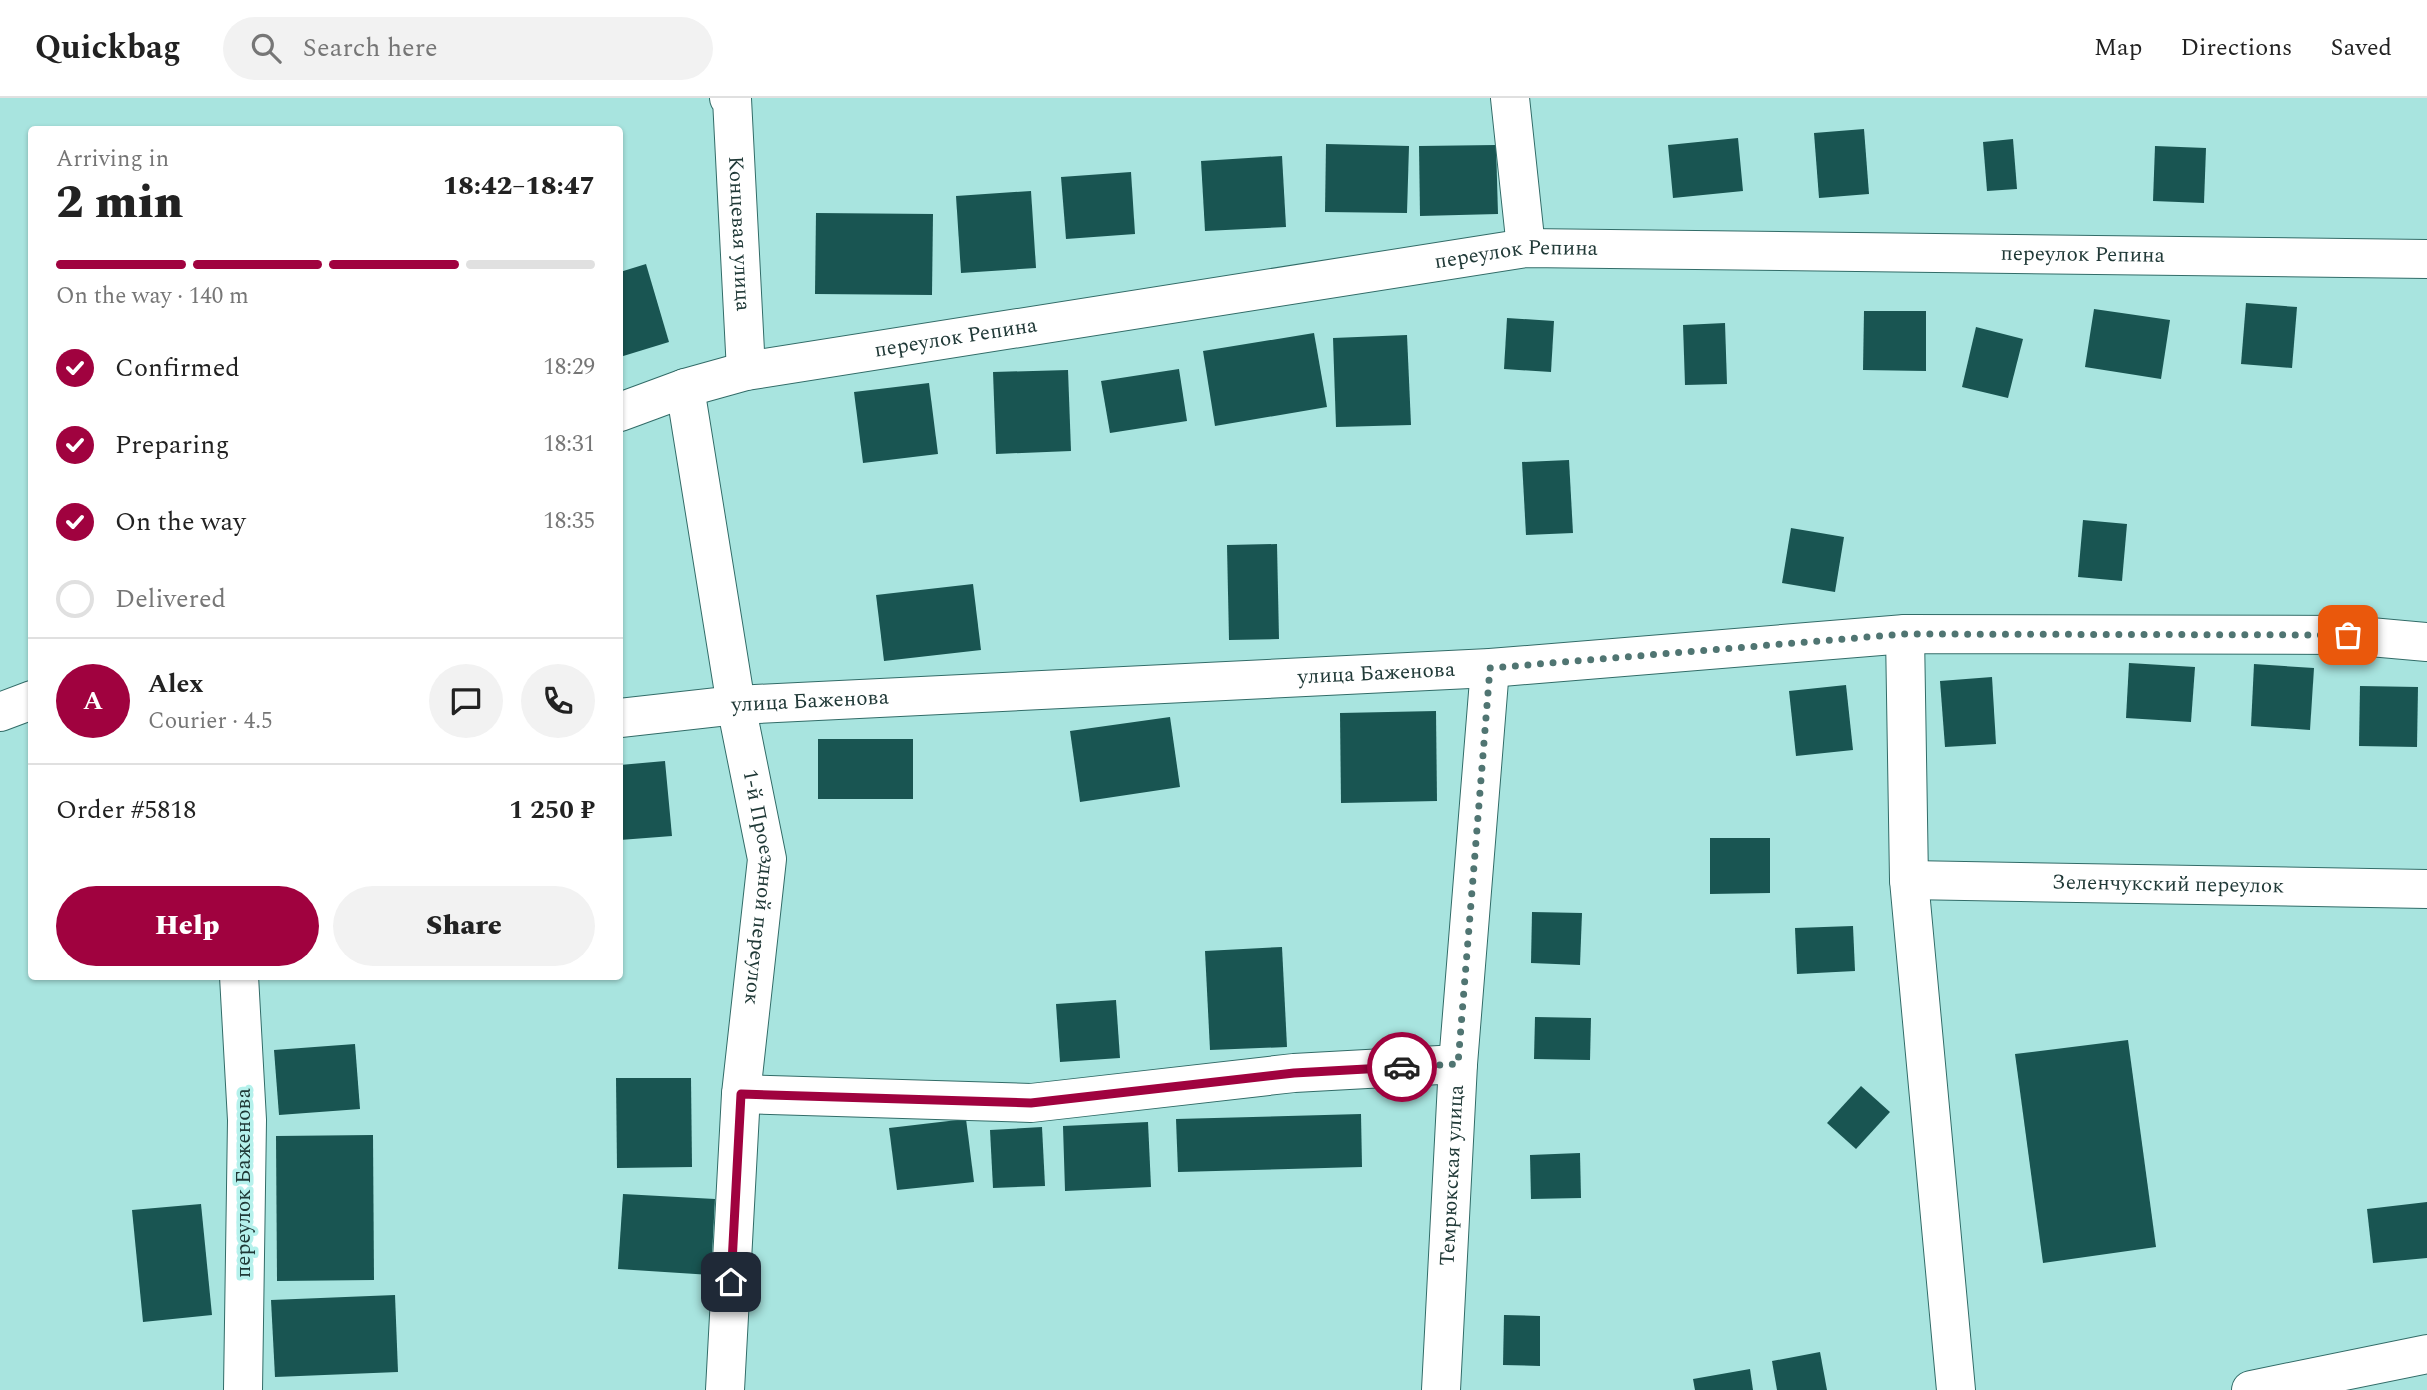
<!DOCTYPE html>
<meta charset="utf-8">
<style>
body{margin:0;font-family:Spectral,serif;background:#f2f2f2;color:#222;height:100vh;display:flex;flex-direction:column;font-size:26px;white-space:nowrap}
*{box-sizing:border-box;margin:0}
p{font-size:23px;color:#767676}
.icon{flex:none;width:38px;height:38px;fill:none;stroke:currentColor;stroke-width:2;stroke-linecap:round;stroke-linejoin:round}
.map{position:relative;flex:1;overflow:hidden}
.details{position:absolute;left:28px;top:28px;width:595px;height:854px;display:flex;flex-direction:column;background:#fff;border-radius:7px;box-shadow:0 2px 5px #0004}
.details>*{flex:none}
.pin{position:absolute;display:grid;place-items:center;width:60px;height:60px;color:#fff;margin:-30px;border-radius:14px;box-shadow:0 4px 10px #0006}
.courier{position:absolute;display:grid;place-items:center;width:70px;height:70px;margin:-35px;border:5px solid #a0023f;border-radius:50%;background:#fff;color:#222;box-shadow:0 2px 9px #0007}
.head em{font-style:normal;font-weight:800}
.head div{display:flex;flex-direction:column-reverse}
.head{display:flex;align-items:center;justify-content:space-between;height:119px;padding:0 28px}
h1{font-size:46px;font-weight:800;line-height:52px}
.bar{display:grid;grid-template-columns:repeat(4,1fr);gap:10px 7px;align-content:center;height:84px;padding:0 28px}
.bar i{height:9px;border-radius:5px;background:#e0e0e0}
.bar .current{background:#a0023f}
.bar p{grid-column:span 4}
.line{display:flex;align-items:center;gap:18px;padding:0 28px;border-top:2px solid #e0e0e0}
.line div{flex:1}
.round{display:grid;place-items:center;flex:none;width:74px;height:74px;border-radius:37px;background:#f2f2f2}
ol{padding:0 28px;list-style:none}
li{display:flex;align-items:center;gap:21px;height:77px}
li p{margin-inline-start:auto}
li .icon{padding:7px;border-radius:50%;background:#a0023f;color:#fff;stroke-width:4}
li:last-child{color:#767676}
li i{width:38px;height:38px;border:4px solid #e0e0e0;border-radius:50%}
.button{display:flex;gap:14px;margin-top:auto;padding:14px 28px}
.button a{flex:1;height:80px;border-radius:42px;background:#a0023f;color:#fff;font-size:28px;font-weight:800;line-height:80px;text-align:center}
.button a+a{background:#f2f2f2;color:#222}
header{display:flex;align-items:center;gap:42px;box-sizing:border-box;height:98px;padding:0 35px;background:#fff;border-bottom:2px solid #e0e0e0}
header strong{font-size:33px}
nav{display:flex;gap:38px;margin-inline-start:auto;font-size:24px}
.search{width:490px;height:63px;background:#f2f2f2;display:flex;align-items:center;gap:18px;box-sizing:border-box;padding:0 24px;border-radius:38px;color:#767676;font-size:26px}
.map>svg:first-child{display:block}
.building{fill:#195552}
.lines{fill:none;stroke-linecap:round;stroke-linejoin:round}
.minor-casing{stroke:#326c68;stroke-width:40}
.minor{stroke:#fff;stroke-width:38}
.done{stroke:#507572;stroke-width:7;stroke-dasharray:0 12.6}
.route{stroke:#a0023f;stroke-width:9}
.labels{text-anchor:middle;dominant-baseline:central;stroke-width:7;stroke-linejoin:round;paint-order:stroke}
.street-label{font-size:21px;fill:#203937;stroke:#b5f1ec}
</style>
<header>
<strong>Quickbag</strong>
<div class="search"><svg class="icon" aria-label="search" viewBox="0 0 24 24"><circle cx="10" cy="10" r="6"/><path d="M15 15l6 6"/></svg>Search here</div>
<nav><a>Map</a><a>Directions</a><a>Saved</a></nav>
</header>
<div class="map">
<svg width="2427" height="1292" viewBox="0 0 2427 1292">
<rect width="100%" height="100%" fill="#a8e4df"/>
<g class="building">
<path d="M1864 31 1869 96 1819 100 1814 35Z"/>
<path d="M1738 40 1743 93 1673 100 1668 47Z"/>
<path d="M2013 41 2017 91 1987 93 1983 44Z"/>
<path d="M1326 46 1409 48 1407 115 1325 114Z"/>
<path d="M1496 47 1498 116 1420 118 1419 48Z"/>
<path d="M2155 48 2206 50 2204 105 2153 103Z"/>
<path d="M1282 58 1286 129 1205 133 1201 63Z"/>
<path d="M1131 74 1135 136 1066 141 1061 79Z"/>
<path d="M1031 93 1036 170 961 175 956 98Z"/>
<path d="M816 115 933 116 932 197 815 196Z"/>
<path d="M646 166 669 244 620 259V174Z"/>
<path d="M2246 205 2297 209 2292 270 2241 266Z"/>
<path d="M2094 211 2170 222 2161 281 2085 269Z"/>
<path d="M1864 213H1926V273L1863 272Z"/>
<path d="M1507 220 1554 223 1551 274 1504 271Z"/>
<path d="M1725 225 1727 286 1685 287 1683 227Z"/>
<path d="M1976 229 2023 241 2008 300 1962 289Z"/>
<path d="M1314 235 1327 309 1215 328 1203 253Z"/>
<path d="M1407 237 1411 327 1336 329 1333 240Z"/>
<path d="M1179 271 1187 323 1110 335 1101 283Z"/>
<path d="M1068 272 1071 353 996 356 993 274Z"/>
<path d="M929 285 938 356 863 365 854 294Z"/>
<path d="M1569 362 1573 435 1526 437 1522 364Z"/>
<path d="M2083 422 2127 426 2122 483 2078 479Z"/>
<path d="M1791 430 1844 439 1835 494 1782 485Z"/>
<path d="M1277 446 1279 541 1229 542 1227 447Z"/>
<path d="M973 486 981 552 884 563 876 497Z"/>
<path d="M2129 565 2195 569 2191 624 2126 620Z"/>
<path d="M2254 566 2314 570 2310 632 2251 628Z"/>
<path d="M1992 579 1996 646 1945 649 1940 583Z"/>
<path d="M1846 587 1853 652 1796 658 1789 593Z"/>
<path d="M2360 588 2418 589 2417 649 2359 648Z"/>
<path d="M1436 613 1437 703 1341 705 1340 615Z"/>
<path d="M1170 619 1180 689 1080 704 1070 633Z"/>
<rect x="818" y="641" width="95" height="60"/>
<path d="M665 663 672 738 620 742V667Z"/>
<path d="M1710 740H1770V795L1710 796Z"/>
<path d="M1532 814 1582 815 1580 867 1531 865Z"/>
<path d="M1853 828 1855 873 1797 876 1795 830Z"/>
<path d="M1282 849 1287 949 1210 952 1205 853Z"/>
<path d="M1116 902 1120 960 1060 964 1056 906Z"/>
<path d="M1535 919 1591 920 1590 962 1534 961Z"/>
<path d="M2128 942 2156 1149 2043 1165 2015 956Z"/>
<path d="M355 946 360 1011 279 1017 274 952Z"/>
<path d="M616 980H691L692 1069 617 1070Z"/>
<path d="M1861 988 1890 1014 1856 1051 1827 1025Z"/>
<path d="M1361 1016 1362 1069 1178 1074 1176 1021Z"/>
<path d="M966 1021 974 1084 897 1092 889 1030Z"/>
<path d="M1148 1024 1151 1089 1065 1093 1063 1028Z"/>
<path d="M1042 1029 1045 1088 993 1090 990 1032Z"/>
<path d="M373 1037 374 1182 277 1183 276 1038Z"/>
<path d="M1580 1055 1581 1100 1531 1101 1530 1057Z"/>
<path d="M623 1096 715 1101 711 1177 618 1171Z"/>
<path d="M2427 1104V1160L2373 1165 2367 1111Z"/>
<path d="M201 1106 212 1217 143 1224 132 1112Z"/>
<path d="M395 1197 398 1274 275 1279 271 1202Z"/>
<path d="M1504 1217 1540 1218V1268L1503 1267Z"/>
<path d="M1820 1254 1827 1292H1777L1772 1263Z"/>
<path d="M1750 1271 1753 1292H1695L1693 1281Z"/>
</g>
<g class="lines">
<defs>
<g id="minor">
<path id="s1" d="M729 0 732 1 746 273"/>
<path d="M1510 0 1526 150"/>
<path id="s2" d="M685 290 736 607 767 761 741 996 725 1292"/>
<path id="s3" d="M620 314 685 290 746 273 1526 150 2427 161"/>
<path d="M1905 536 1909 782 1956 1292"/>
<path d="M0 614 32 602"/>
<path id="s4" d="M620 620 736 607 1490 570 1905 536 2348 537 2427 544"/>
<path id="s5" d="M1909 782 2427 791"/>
<path d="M239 878 247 1022 243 1292"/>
<path d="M741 996 1031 1005 1294 975 1458 966"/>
<path id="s6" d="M1441 1292 1458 966 1490 570"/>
<path d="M2251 1292 2427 1256"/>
</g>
</defs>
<use href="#minor" class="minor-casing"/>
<use href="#minor" class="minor"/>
</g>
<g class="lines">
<path class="done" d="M1402 969 1458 966 1490 570 1905 536 2348 537"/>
<path class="route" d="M731 1184 741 996 1031 1005 1294 975 1402 969"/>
</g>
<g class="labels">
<g class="street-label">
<text stroke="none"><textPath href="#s1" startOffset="138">Концевая улица</textPath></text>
<text stroke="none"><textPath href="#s3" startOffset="1479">переулок Репина</textPath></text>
<text stroke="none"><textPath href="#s3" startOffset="912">переулок Репина</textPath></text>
<text stroke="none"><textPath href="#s3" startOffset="345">переулок Репина</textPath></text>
<text stroke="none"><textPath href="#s4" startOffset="758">улица Баженова</textPath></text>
<text stroke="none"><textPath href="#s4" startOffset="191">улица Баженова</textPath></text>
<text stroke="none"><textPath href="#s5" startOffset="259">Зеленчукский переулок</textPath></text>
<text stroke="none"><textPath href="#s2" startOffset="506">1-й Проездной переулок</textPath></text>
<text stroke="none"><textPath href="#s6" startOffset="215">Темрюкская улица</textPath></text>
<text transform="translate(244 1085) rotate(-90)">переулок Баженова</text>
</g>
</g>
</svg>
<div class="pin" style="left:2348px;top:537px;background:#ea580c"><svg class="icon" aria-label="bag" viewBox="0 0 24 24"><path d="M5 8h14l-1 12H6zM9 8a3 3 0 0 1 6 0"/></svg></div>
<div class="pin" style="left:731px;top:1184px;background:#1f2937"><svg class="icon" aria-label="home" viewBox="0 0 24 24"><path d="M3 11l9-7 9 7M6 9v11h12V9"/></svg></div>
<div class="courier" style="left:1402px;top:969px"><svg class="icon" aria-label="car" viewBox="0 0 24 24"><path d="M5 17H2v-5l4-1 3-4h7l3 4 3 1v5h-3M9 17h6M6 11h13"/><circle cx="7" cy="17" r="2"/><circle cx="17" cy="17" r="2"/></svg></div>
<section class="details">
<div class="head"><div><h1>2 min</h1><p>Arriving in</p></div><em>18:42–18:47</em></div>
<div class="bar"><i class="current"></i><i class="current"></i><i class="current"></i><i></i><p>On the way · 140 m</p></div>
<ol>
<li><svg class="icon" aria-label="check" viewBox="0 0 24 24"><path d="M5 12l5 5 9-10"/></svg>Confirmed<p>18:29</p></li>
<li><svg class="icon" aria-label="check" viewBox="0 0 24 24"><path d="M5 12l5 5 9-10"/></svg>Preparing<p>18:31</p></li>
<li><svg class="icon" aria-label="check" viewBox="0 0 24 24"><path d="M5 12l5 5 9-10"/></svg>On the way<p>18:35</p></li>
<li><i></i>Delivered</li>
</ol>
<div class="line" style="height:126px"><b class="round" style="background:#a0023f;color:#fff">A</b><div><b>Alex</b><p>Courier · 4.5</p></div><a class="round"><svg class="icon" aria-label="chat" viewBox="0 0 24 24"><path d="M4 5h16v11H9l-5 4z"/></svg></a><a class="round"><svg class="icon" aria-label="phone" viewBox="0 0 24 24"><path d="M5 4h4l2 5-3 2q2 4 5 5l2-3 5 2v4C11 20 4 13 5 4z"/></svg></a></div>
<div class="line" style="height:91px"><div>Order #5818</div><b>1 250 ₽</b></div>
<div class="button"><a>Help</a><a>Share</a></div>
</section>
</div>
